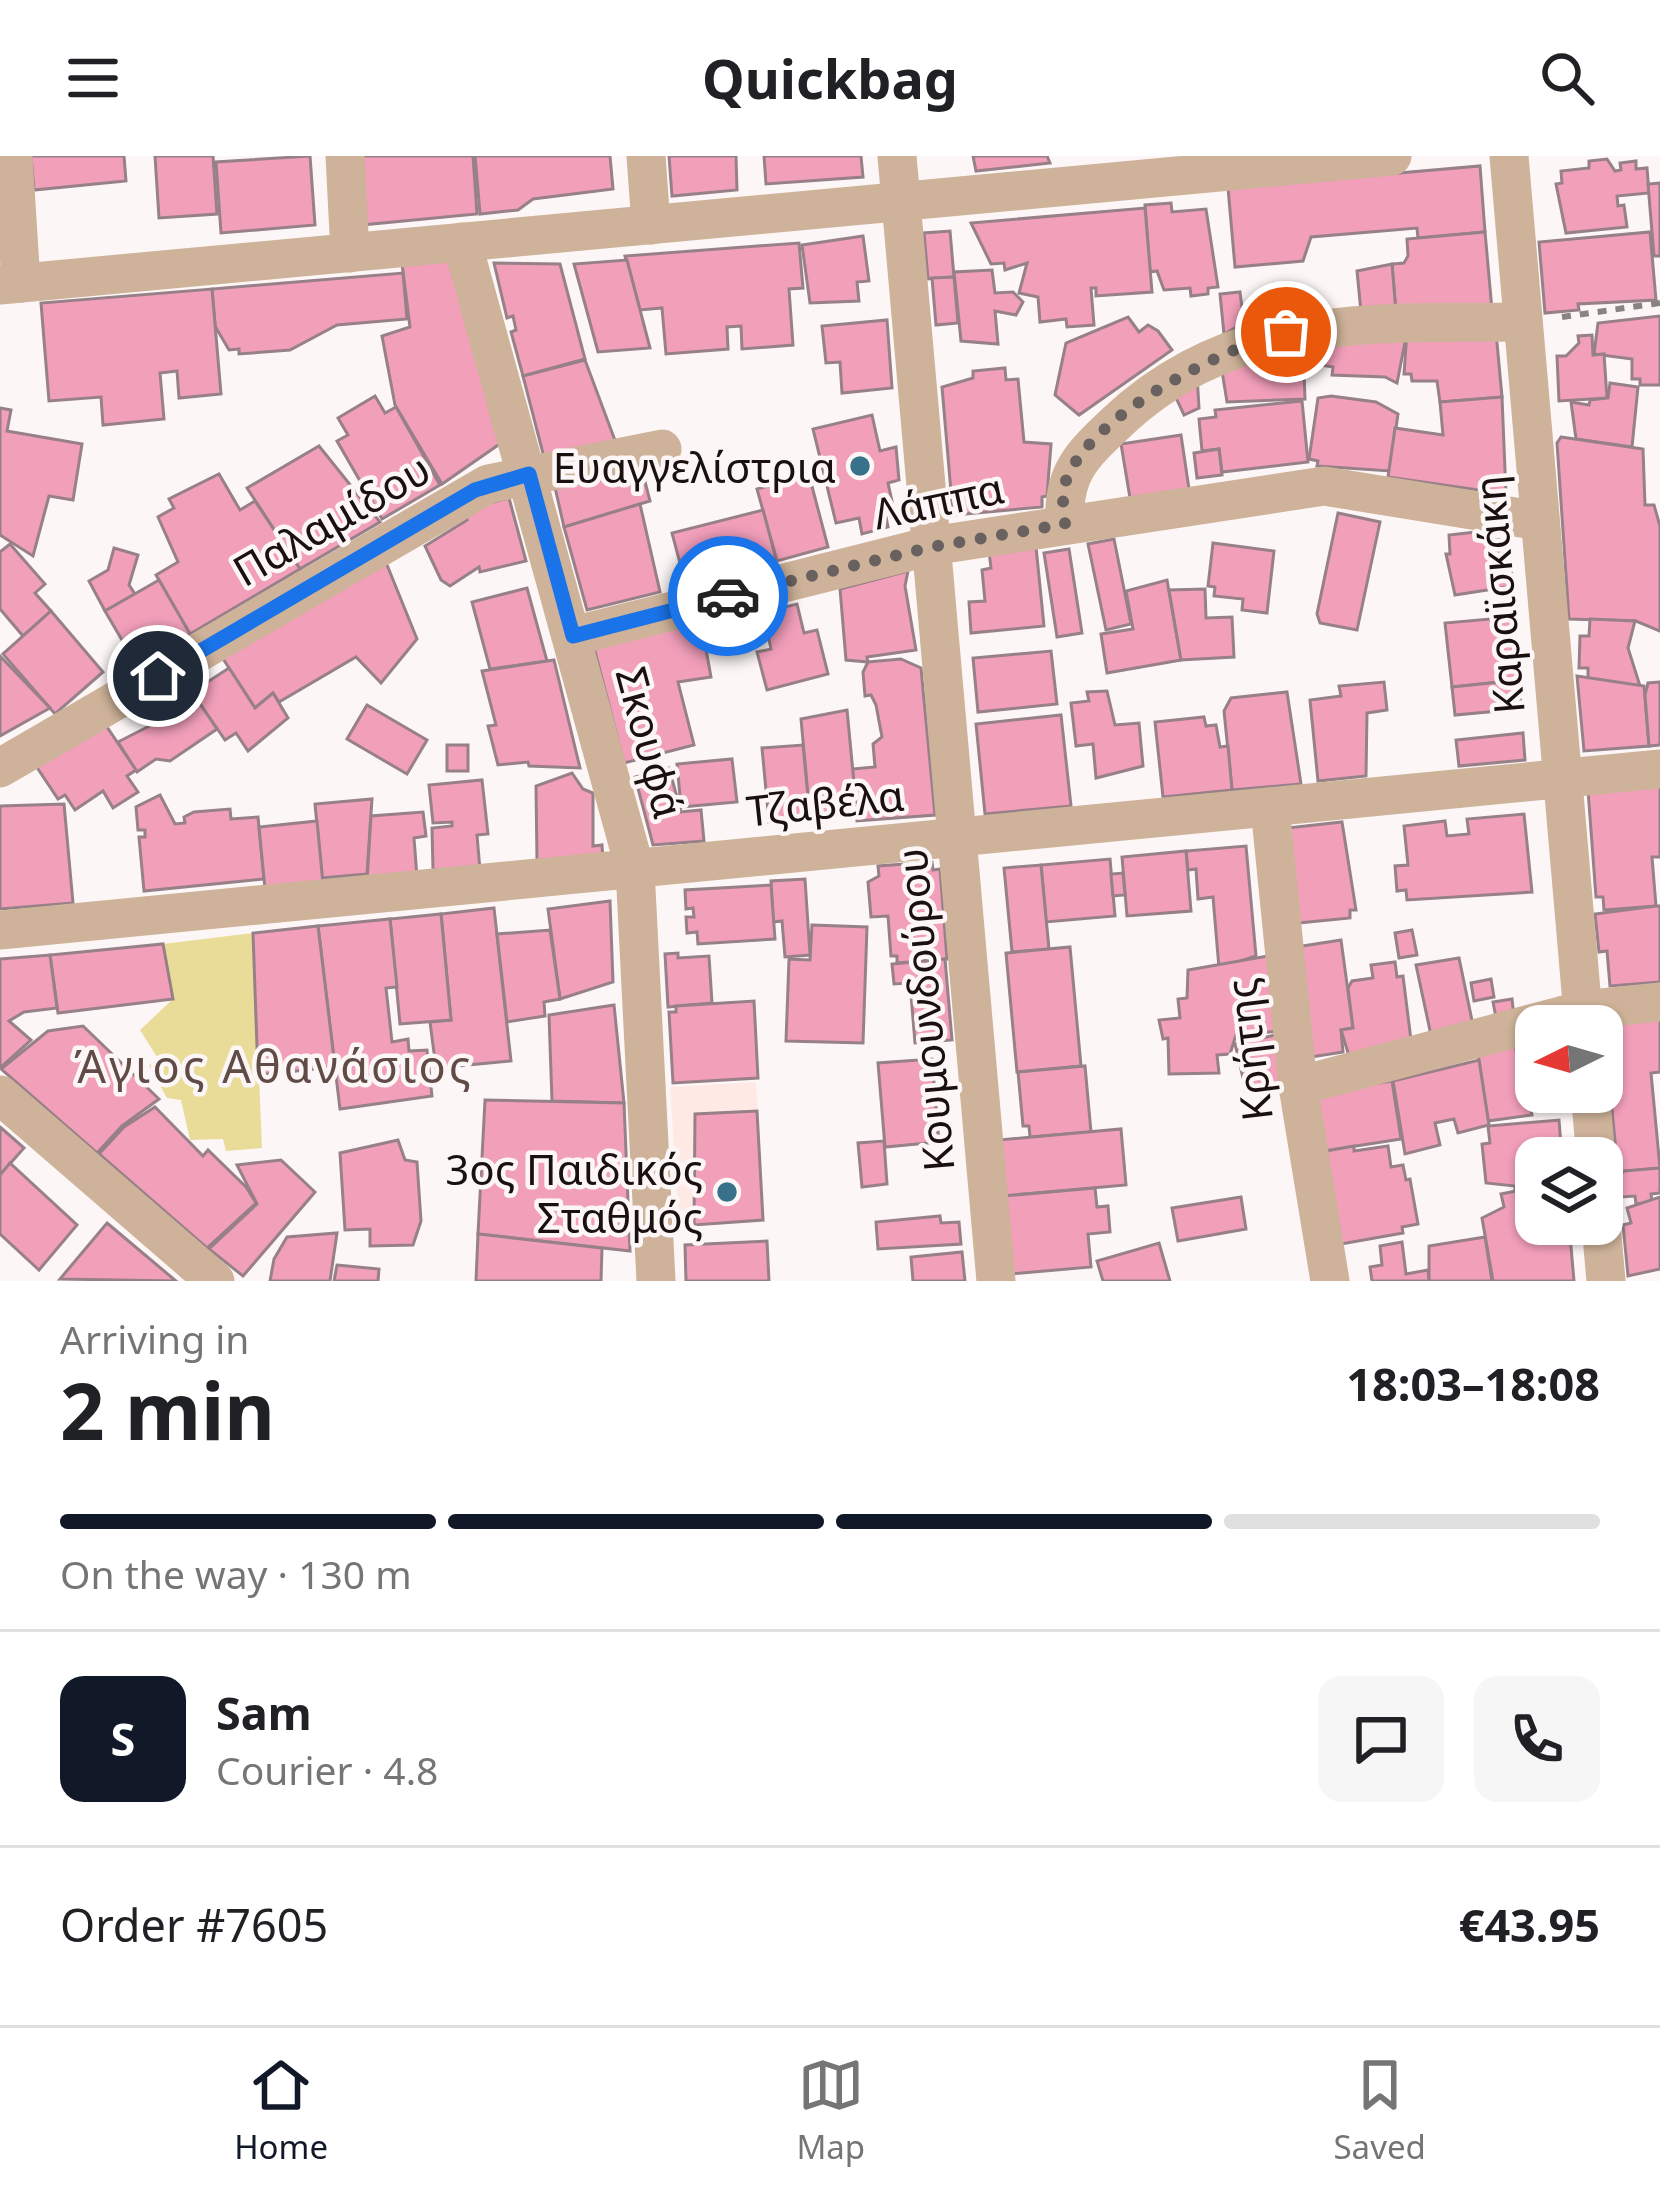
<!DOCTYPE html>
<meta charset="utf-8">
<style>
body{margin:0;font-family:"Noto Sans",sans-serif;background:#f6f6f6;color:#202124;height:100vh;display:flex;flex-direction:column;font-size:45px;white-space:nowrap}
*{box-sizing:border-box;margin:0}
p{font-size:39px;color:#757577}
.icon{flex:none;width:66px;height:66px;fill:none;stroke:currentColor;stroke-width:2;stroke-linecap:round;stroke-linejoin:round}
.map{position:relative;height:1125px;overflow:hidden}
.sheet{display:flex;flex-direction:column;background:#fff;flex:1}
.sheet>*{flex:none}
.needle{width:78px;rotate:265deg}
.tools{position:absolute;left:1515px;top:849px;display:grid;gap:24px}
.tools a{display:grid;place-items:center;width:108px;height:108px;border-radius:24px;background:#fff;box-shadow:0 3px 9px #0004;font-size:60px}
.pin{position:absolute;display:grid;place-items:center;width:102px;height:102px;color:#fff;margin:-51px;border:6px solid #fff;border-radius:50%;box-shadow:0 3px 12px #0007}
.courier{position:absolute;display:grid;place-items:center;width:120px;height:120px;margin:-60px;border:9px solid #1a73e8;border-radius:50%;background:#fff;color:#222;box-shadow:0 3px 15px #0007}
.headline em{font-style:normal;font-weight:700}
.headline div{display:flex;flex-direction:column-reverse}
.headline{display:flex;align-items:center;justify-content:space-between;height:204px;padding:0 60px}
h1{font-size:78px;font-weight:700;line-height:90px}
.bar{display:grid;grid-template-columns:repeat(4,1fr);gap:18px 12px;align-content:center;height:144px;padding:0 60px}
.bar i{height:15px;border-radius:9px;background:#e0e0e0}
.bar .selected{background:#111827}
.bar p{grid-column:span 4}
.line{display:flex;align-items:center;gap:30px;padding:0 60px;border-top:3px solid #e0e0e0}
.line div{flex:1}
.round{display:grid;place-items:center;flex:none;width:126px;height:126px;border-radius:24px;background:#f6f6f6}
header{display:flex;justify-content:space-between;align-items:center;height:156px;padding:0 60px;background:#fff;font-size:54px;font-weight:700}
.tabs{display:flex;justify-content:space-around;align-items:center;height:168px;border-top:3px solid #e0e0e0;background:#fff;font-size:33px;color:#757577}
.tabs a{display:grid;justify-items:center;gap:6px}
.tabs .selected{color:#111827}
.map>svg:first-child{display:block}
.built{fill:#fee9e5}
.green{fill:#e9db98}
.building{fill:#f29fba;stroke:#978087;stroke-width:3}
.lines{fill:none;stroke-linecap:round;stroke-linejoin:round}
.path{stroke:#8a8382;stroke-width:6;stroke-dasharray:9 9;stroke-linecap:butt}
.minor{stroke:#ceb299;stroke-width:39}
.done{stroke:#686160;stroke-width:12;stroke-dasharray:0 21.6}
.route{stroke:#1a73e8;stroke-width:15}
.poi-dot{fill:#37728a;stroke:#fcf7f6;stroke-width:4.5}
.labels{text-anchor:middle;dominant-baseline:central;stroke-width:9;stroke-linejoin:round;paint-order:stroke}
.poi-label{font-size:42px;fill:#19100f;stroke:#fcf7f6;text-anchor:end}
.street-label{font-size:42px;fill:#19100f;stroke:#fcf7f6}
.neighbourhood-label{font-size:45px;letter-spacing:3px;fill:#604b47;stroke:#fcf7f6}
</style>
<header><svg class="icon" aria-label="menu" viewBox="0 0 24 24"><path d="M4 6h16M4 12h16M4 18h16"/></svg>Quickbag<svg class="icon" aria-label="search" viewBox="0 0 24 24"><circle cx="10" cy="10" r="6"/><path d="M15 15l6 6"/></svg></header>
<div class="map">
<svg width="1660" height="1125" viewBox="0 0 1660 1125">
<rect width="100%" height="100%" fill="#fcf7f6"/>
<path class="built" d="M756 926 765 1066 679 1071 670 931Z"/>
<path class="green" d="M253 777 262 992 226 995 223 983 190 984 181 944 167 942 149 910 157 901 140 874 173 843 163 788Z"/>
<g class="building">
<path d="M31 0H124L126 25 34 34Z"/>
<path d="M155 0H213L217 58 159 62Z"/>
<path d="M310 0 315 69 221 77 216 6Z"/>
<path d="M357 0H473L477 58 361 69Z"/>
<path d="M475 0H610L613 33 533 43 518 54 480 58Z"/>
<path d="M669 0H736L737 34 672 40Z"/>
<path d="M764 0H861L863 21 766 28Z"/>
<path d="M973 0H1047L1050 7 976 15Z"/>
<path d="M1607 3 1615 15 1621 14 1620 7 1636 5V13L1647 12 1649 37 1617 40 1618 50 1624 49 1627 71 1566 77 1556 28 1562 27 1561 15 1589 12V5Z"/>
<path d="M1480 10 1485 76 1418 82 1417 72 1311 81 1303 105 1235 111 1228 32Z"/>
<path d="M1660 27V100H1654L1648 28Z"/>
<path d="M1171 47 1172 56 1206 53 1218 131 1208 132V138L1191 140 1190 132 1164 134 1157 115 1150 116 1145 49Z"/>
<path d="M1145 52 1152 136 1096 140V132H1091L1094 169 1067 171 1066 163 1040 166 1038 141 1019 137 1027 107 1005 114 1004 107 991 108 971 67Z"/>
<path d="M950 75 954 121 928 123 924 77Z"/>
<path d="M1485 76 1492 154 1396 157 1392 108 1404 107 1408 100 1407 83Z"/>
<path d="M1650 76 1656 144 1578 148 1579 154 1545 157 1539 86Z"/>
<path d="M863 80 869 125 857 126 859 145 810 147 802 89Z"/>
<path d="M799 87 803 132 789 133 793 189 742 193 741 170 727 171 728 193 666 198 662 152 640 154 625 100Z"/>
<path d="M457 103 501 287 442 328 395 249 382 180 410 171 402 108Z"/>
<path d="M627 104 650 192 598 196 574 108Z"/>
<path d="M494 107 560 108 585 203 523 220 511 176 516 174 513 160 507 162Z"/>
<path d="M1392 108 1396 157 1361 156 1357 115Z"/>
<path d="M992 114 995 137 1013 136 1023 146 1016 159 995 155 998 188 961 185 954 116Z"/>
<path d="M403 117 407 163 337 169 290 194 239 198V193L229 194 215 170 212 133Z"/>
<path d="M954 121 958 167 936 169 932 122Z"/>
<path d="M212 133 221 238 179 242 177 215 160 217 164 263 103 269 101 241 49 245 41 147Z"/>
<path d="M1240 136 1244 167 1224 178 1220 138Z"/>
<path d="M1660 160V229H1640V223H1632V203L1594 198 1598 167Z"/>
<path d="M1128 161 1139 176 1148 169 1158 175 1172 194 1079 259 1055 239 1066 187Z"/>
<path d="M887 164 892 232 842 237 840 206 826 207 822 170Z"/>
<path d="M1407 176 1397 227 1385 221 1332 219 1333 211 1314 208V177Z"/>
<path d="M1407 176H1496L1502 241 1440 246 1437 225H1412L1411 218H1404Z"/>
<path d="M1592 179 1593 199 1604 198 1607 242 1559 245 1557 200H1566L1579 187 1578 180Z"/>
<path d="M1303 190 1305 243 1227 246 1221 209Z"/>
<path d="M585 204 616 287 546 309 523 220Z"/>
<path d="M1005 212 1006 224 1018 223 1024 286 1051 288 1047 340 1042 341V351L953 359 942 231 973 222V215Z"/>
<path d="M1197 219 1199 252 1184 259 1171 231Z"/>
<path d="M1610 227 1638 231 1632 291 1576 283 1571 246 1589 249 1590 244 1608 242Z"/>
<path d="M375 240 385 257 396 251 440 329 382 363 337 285 348 279 338 262Z"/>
<path d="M1331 240 1376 246 1398 258 1390 315 1317 310 1318 305 1309 303 1318 242Z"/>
<path d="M1502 241 1506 338 1388 321 1395 272 1443 279 1440 246Z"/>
<path d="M1302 245 1308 306 1222 316 1219 293 1202 295 1199 263 1216 261 1215 254Z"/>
<path d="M0 252 11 254 7 275 82 288 73 344 49 340 33 400 0 379Z"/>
<path d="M872 259 880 295 896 291 899 324 888 327 894 354 885 356 888 371 862 378 859 362 836 367 813 273Z"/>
<path d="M1181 279 1189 333 1130 342 1121 288Z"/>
<path d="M1561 281 1643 293 1645 349H1654L1660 370V475L1636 465 1569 463 1557 287Z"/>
<path d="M319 290 380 366 300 413 247 332Z"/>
<path d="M1219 293 1222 319 1197 322 1194 297Z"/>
<path d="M642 314 650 345 564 371 554 327Z"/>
<path d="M219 318 240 354 255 345 300 413 190 478 156 419 178 406 158 361 174 352 169 343Z"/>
<path d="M809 319 828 391 777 405 757 333Z"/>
<path d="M509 342 526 405 480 416 479 411 450 430 441 424 425 390 467 364 464 353Z"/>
<path d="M640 348 660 436 587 454 564 371Z"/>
<path d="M763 354 776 403 685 426 672 377Z"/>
<path d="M1338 357 1380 366 1357 474 1320 467 1317 458Z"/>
<path d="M1485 375 1486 385 1508 383 1513 430 1455 439 1446 398H1450L1449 379Z"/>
<path d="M1114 383 1131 468 1106 474 1088 388Z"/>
<path d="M1213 387 1274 395 1267 457 1242 454 1243 443 1214 440 1215 431 1208 430Z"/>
<path d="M10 388 45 428 35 437 51 455 23 480 0 453V396Z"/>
<path d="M1036 391 1044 470 971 477 969 446 985 445 982 414 991 412 989 396Z"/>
<path d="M114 392 138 399 129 429 135 438 105 455 89 425 108 414Z"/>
<path d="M1069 393 1082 477 1057 481 1044 397Z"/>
<path d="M383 399 417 483 381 527 356 501 279 546 273 537 255 552 218 495Z"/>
<path d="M908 415 905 430 916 494 867 501 868 506 846 504 840 433Z"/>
<path d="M159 424 190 478 136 508 105 455Z"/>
<path d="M1167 424 1181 504 1107 517 1101 478 1133 473 1126 435Z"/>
<path d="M527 432 547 505 490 513 472 446Z"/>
<path d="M1205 433 1206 462 1232 461 1234 501 1181 504 1169 434Z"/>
<path d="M797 448 804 477 817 474 828 518 767 534 757 496 771 493 768 479 754 482 749 460Z"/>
<path d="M51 455 103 516 55 558 3 498Z"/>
<path d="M700 460 711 521 678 526 694 589 624 607 593 488Z"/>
<path d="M1512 461 1519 524 1452 531 1445 467Z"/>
<path d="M1590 463 1635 465 1628 492 1640 530 1588 523V512H1579L1580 480H1589Z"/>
<path d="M1051 495 1057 548 978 556 973 502Z"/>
<path d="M0 500 50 552 0 580Z"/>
<path d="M901 503 921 512 935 659 857 665 852 613 875 611 873 588 882 581 876 549 871 539 865 540 863 516 868 506Z"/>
<path d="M554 504 580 612 529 610 528 606 498 609 488 570 496 569 482 515Z"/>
<path d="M229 512 255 552 273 537 288 562 248 595 236 577 225 584 192 536Z"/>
<path d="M1577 520 1644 530 1649 590 1584 595Z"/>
<path d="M1519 524 1521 553 1455 559 1452 531Z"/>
<path d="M1384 526 1387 554 1367 557 1366 620 1318 625 1310 544 1341 540 1339 530Z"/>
<path d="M1660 526V589L1649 590 1645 539 1648 527Z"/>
<path d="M1107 535 1115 569 1139 567 1143 610 1096 622 1093 588 1076 590 1071 547 1089 545 1087 536Z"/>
<path d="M192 536 217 573 170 605 156 603 137 616 118 586 165 562 162 557Z"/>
<path d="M1287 536 1301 628 1232 634 1224 555 1231 542Z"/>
<path d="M367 549 427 584 407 618 347 583Z"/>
<path d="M847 554 857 658 810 662 801 563Z"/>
<path d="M1061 559 1071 650 985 658 976 568Z"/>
<path d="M1204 561 1206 570 1216 569 1220 591 1228 590 1232 634 1163 641 1155 566Z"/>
<path d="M103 565 136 614 127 620 138 636 113 652 103 635 75 654 65 639 58 643 36 610Z"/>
<path d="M1523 577 1525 604 1459 610 1456 584Z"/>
<rect x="447" y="589" width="21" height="26"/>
<path d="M803 589 810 662 769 666 762 592Z"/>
<path d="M732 603 737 646 681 651 677 608Z"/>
<path d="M669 612 681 656 701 654 704 685 653 689 635 621Z"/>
<path d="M572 617 583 633 593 637V690L602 689 603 704 537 706 536 630Z"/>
<path d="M482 624 488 678 477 679 480 714H433L432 672 452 670V666L433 667 429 629Z"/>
<path d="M1660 628V701H1652L1656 750 1604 754 1603 741H1596L1588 634Z"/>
<path d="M160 639 175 668 185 667 184 661 194 656 230 653 231 663 258 661 264 723 144 735 139 681H145V674H138L136 651Z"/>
<path d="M372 643 367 718 322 722 315 648Z"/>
<path d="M64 648 73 747 0 753V650Z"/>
<path d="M423 656 426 680 414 682 417 721 367 725 371 660Z"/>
<path d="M1524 658 1532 736 1407 744 1406 734 1397 735 1395 710 1408 709 1404 670 1445 665 1447 680 1469 678 1467 663Z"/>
<path d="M317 665 323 728 265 733 259 671Z"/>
<path d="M1342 666 1356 754H1350V762L1288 768 1287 672Z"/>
<path d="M1246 690 1256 800 1219 812 1213 741 1198 743 1196 713 1188 714 1186 695Z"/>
<path d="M1186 695 1191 755 1127 760 1122 701Z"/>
<path d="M1110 703 1115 760 1046 766 1041 709Z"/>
<path d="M932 706 933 714 940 713 947 803 897 807V800H891L888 760 871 761 868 726 879 720 878 710Z"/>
<path d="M1041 709 1049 793 1012 796 1004 712Z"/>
<path d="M1123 717 1125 739 1113 740 1111 718Z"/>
<path d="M805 723 810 799 785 801 782 765 773 766 771 725Z"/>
<path d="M771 729 775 783 698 788 697 776 687 777 686 761H694L693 752 686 753 685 734Z"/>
<path d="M610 745 613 826 560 843 548 753Z"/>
<path d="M1656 750H1660V826L1610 830 1607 795 1599 796 1595 758Z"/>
<path d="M494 752 511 905 436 912 430 866 451 864 441 758Z"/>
<path d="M441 758 451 864 400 868 390 763Z"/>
<path d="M390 763 397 831 386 832 392 886 408 883 409 895 427 894 432 940 340 953 318 770Z"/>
<path d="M812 769 867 771 863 887 786 885 789 803 810 804Z"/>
<path d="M318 770 335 911 258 919 253 777Z"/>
<path d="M550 774 560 843 544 846 545 860 507 866 497 778Z"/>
<path d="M1412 774 1417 799 1399 802 1395 777Z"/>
<path d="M1341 784 1353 872 1341 874 1343 896 1311 901 1296 791Z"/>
<path d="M163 788 173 843 58 857 50 799Z"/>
<path d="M1070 791 1081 910 1017 916 1006 797Z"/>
<path d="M678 797V802L709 800 712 847 668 851 665 798Z"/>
<path d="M50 799 57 852 24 856 9 865 31 884 0 912V803Z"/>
<path d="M1273 799 1280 875 1236 879 1230 898 1217 899 1219 917 1169 918 1168 882 1163 883 1159 864 1180 862 1178 843 1187 842 1188 814Z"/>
<path d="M1459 802 1474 874 1432 884 1416 809Z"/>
<path d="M945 803 952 884 915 887 910 827 894 828 892 808Z"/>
<path d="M1395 806 1397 821 1403 820 1412 892 1349 900 1341 874 1353 872 1348 832 1352 825 1373 822 1371 809Z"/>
<path d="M1491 823 1494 841 1474 845 1471 827Z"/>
<path d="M1512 843 1515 869 1498 872 1493 846Z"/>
<path d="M754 845 758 922 673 927 669 856H676V850Z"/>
<path d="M614 849 624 947 552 945 549 859Z"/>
<path d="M1660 849V916L1651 917 1660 1012 1618 1016 1603 861Z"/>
<path d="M83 870 159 943 122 970 97 997 1 913 48 875Z"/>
<path d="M1275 879 1286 927 1246 935 1235 888Z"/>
<path d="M1514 886 1532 959 1488 965 1477 892Z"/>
<path d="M932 903 939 986 885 991 878 907Z"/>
<path d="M1479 904 1489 969 1458 977 1454 963 1435 967 1440 989 1405 998 1393 925Z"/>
<path d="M1085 910 1091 976 1030 981 1029 970H1023L1018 916Z"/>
<path d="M1392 925 1401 983 1324 995 1315 937Z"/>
<path d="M485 944 624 947 630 1095 478 1078Z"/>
<path d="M155 951 203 1000 208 994 246 1031 256 1047 207 1092 99 998 124 971Z"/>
<path d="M757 955 763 1064 694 1069 695 958Z"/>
<path d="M1559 964 1562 1002H1536V1031L1515 1035V1030L1486 1027 1482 988 1490 987 1488 970Z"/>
<path d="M0 971 24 992 0 1019Z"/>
<path d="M1121 973 1126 1029 1003 1040 998 984Z"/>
<path d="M398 984 405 1004 417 1006 421 1065 413 1089 370 1090V1073L345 1074 340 997Z"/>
<path d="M884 985 887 1028 862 1031 858 987Z"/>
<path d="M1354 990V995L1388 990 1391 1011 1403 1009 1406 1024 1410 1023 1418 1068 1402 1071 1403 1077 1341 1088 1326 995Z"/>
<path d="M281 1004 315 1036 243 1120 209 1093 257 1048 237 1009Z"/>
<path d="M10 1007 77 1069 39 1114 0 1078V1019Z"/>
<path d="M1660 1012V1037L1651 1038 1652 1046 1636 1048 1635 1040 1621 1041 1619 1020 1624 1015Z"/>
<path d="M1536 1031V1068H1569L1574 1125H1493L1482 1062 1504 1051 1501 1038Z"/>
<path d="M1095 1032 1097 1051 1108 1050 1110 1076 1088 1078 1091 1111 1010 1118 1003 1040Z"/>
<path d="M1241 1041 1246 1073 1178 1085 1172 1052Z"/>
<path d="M1660 1041V1113L1628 1120 1623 1069 1631 1067 1627 1052Z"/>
<path d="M940 1060 941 1067 959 1066 961 1088 878 1093 876 1066Z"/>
<path d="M107 1067 176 1125 60 1123Z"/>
<path d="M337 1077 330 1125H270L274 1103 287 1081Z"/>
<path d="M478 1078 602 1092 601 1125H476Z"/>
<path d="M1485 1081 1492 1125H1429V1090Z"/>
<path d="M767 1085 769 1125H686L685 1089Z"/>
<path d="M1402 1086 1406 1118 1428 1114 1429 1125H1372L1370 1111 1382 1109 1380 1090Z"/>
<path d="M1159 1087 1170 1125H1103L1097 1105Z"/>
<path d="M962 1096 965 1125H913L911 1101Z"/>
<path d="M337 1109 379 1113 378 1125H334Z"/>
</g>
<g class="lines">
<path class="path" d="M1562 161 1660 147"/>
<g class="minor">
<path d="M13 0 21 127"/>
<path d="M345 0 350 97"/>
<path d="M646 0 651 69"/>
<path d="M897 0 996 1125"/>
<path d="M1509 0 1584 870"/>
<path d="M462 86 635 713 656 1125"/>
<path d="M0 129 1392 0"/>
<path d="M1065 368C1062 318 1081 300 1116 267 1234 155 1373 168 1523 166"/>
<path d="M573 480 931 390 1324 330 1540 365"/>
<path d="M0 612 488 328 662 293"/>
<path d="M1270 651 1298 930 1330 1125"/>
<path d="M0 774 1660 613"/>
<path d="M1298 930 1583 854 1660 846"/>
<path d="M1590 936 1596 1002"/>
<path d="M0 939 215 1125"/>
<path d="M1601 1068 1606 1125"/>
</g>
</g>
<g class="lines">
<path class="done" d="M728 440 931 391 1065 368C1065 356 1061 342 1064 331 1082 262 1223 192 1286 176"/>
<path class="route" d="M158 520 475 334 529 318 573 480 728 440"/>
</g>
<g class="poi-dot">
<circle cx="860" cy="310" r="12"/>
<circle cx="727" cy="1036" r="12"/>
</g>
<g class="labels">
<g class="poi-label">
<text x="836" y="310">Ευαγγελίστρια</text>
<text x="703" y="1012">3ος Παιδικός<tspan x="703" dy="48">Σταθμός</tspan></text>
</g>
<g class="street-label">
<text transform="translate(938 344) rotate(-12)">Λάππα</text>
<text transform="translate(331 363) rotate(-30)">Παλαμίδου</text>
<text transform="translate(1498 439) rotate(-95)">Καραϊσκάκη</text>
<text transform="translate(651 586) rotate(75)">Σκουφά</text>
<text transform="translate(825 646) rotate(-6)">Τζαβέλα</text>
<text transform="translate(924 854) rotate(-95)">Κουμουνδούρου</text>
<text transform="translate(1248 894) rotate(-97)">Κρήτης</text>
</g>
<g class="neighbourhood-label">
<text x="274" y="909">Άγιος Αθανάσιος</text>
</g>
</g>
</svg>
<div class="tools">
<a><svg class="needle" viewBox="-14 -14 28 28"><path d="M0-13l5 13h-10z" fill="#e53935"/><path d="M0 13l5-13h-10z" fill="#757577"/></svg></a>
<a><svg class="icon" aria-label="layers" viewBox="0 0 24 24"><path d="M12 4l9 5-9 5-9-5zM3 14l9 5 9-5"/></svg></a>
</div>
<div class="pin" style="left:1286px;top:176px;background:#ea580c"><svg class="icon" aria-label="bag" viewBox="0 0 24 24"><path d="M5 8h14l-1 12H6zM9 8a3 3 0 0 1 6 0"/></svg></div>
<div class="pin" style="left:158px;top:520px;background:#1f2937"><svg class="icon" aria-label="home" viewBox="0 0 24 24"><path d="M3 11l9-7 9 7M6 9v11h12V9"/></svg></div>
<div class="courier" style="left:728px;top:440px"><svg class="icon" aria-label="car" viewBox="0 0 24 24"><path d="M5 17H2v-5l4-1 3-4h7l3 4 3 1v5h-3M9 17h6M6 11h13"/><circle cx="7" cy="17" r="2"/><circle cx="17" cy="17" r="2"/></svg></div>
</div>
<section class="sheet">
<div class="headline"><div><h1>2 min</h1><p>Arriving in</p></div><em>18:03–18:08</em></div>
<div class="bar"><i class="selected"></i><i class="selected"></i><i class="selected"></i><i></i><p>On the way · 130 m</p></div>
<div class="line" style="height:216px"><b class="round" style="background:#111827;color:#fff">S</b><div><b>Sam</b><p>Courier · 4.8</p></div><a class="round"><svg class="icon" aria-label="chat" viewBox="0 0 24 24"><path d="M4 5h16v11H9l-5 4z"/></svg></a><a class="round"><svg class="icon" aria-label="phone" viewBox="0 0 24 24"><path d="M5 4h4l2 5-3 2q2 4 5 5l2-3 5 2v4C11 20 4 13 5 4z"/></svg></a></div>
<div class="line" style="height:156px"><div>Order #7605</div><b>€43.95</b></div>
</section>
<nav class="tabs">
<a class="selected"><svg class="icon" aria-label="home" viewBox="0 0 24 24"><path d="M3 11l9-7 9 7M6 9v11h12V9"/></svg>Home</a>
<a><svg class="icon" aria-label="map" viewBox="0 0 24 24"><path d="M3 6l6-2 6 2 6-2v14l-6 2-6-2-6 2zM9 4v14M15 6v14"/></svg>Map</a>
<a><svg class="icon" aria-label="saved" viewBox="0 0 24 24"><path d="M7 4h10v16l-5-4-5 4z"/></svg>Saved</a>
</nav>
